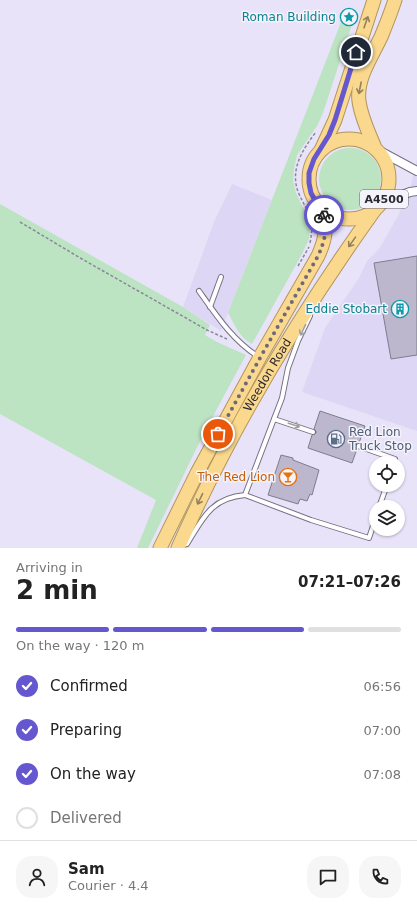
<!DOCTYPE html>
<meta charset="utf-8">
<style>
body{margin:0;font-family:"DejaVu Sans",sans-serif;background:#f6f6f6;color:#222;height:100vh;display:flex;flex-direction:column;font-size:15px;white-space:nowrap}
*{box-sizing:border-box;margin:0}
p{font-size:13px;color:#767676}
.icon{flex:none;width:22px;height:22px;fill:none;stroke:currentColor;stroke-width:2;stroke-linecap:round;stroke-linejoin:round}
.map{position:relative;height:548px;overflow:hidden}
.panel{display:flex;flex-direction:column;background:#fff;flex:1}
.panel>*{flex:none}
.tools{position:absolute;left:369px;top:456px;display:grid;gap:8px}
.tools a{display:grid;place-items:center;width:36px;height:36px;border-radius:50%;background:#fff;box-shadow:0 1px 3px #0004;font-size:20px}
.pin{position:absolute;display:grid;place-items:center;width:34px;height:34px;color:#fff;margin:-17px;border:2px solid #fff;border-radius:50%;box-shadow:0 1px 4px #0007}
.courier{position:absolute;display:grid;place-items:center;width:40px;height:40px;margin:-20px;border:3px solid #6557d0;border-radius:50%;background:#fff;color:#222;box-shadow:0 1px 5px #0007}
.headline em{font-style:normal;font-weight:700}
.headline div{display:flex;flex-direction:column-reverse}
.headline{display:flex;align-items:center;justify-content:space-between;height:68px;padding:0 16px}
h1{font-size:26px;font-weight:700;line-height:30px}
.bar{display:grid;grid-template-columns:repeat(4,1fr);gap:6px 4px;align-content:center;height:48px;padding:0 16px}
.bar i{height:5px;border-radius:3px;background:#e0e0e0}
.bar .active{background:#6557d0}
.bar p{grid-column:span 4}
.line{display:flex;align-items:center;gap:10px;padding:0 16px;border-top:1px solid #e0e0e0}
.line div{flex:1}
.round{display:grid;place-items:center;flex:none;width:42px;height:42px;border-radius:16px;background:#f6f6f6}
ol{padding:0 16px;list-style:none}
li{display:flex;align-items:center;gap:12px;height:44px}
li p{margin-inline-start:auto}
li .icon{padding:4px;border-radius:50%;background:#6557d0;color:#fff;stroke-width:4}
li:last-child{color:#767676}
li i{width:22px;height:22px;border:2px solid #e0e0e0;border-radius:50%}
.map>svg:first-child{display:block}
.built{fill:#ddd7f5}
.green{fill:#bce4c2}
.building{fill:#bcb7cc;stroke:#807c90}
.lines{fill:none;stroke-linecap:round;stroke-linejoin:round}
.service-casing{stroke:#757184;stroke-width:6}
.minor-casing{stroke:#757184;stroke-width:10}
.trunk-casing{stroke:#b1955b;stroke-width:15}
.path{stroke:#8a8796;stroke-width:1.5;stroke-dasharray:3 2;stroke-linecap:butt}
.service{stroke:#fff;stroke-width:4}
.minor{stroke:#fff;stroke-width:8}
.trunk{stroke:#fad88e;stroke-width:13}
.oneway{stroke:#928060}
.oneway2{stroke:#a09fa3}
.done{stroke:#6d6a78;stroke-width:4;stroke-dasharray:0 7.2}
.route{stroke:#6557d0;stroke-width:5}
.labels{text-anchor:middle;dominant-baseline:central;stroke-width:3;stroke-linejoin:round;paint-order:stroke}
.shield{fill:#f4f2fb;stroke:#67656e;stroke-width:1}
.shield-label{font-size:11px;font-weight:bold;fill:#2b2932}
.culture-label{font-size:12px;fill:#0d838f;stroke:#f4f2fb;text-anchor:end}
.street-label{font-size:12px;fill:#2b2932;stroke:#f4f2fb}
.service-label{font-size:12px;fill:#4e5e75;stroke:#f4f2fb;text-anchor:start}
.food-label{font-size:12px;fill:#c56008;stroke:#f4f2fb;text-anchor:end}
</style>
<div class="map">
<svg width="417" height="548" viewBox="0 0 417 548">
<rect width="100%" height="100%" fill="#e8e3f9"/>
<g class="built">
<path d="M417 159V431L302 392 325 328 359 278 367 261 379 249 398 216 411 185Z"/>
<path d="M232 184 272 200 221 331 183 307 214 222Z"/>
</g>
<g class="green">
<path d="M343 17 354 18 323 113 317 126 297 155 294 169 293 180 296 193 308 218 310 227 309 239 302 254 252 344C239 337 235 325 228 313Z"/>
<circle cx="350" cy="179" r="31"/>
<path d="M0 204 183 307 210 325 205 335 217 342 246 355 205 431 148 548H137L156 500 0 414Z"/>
</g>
<g class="building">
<path d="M417 256V355L391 359 374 263Z"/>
<path d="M320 411 365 426 359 443H356L355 445 357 449 352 463 308 448 312 435 316 433V431L314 429Z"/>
<path d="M281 455 293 458V460L319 470 312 495 310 494 307 501 300 499 298 504 268 495Z"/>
</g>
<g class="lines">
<defs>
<g id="service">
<path d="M199 291C216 315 233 341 259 357"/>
<path d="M210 307 221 277"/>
<path d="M274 419 313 432"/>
<path d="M358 446 395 459 394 463"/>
<path d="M245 495 282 398 288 368 298 341 310 316"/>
<path d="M379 507 387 485"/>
<path d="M187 544C203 518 211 498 245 495L311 520 369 538 376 517"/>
</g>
<g id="minor">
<path d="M378 150 417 171"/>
<path d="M382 203 410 192 417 191"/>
</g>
<g id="trunk">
<circle cx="349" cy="179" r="40"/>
<path d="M322 148 335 120 374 0"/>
<path d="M375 148C369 133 361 117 359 101 356 79 372 56 381 37 386 25 391 12 395 0"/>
<path d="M160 548 197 473 260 357 318 256C327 236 326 230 323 209"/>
<path id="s1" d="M178 548C231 428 298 317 374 211"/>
</g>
</defs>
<use href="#service" class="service-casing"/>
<use href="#minor" class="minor-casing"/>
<use href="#trunk" class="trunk-casing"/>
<g class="path">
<path d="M20 222 82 259 207 330 227 339"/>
<path d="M310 243C315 217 309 216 299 194 289 171 302 150 316 132"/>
<path d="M298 266 309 247"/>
</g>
<use href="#service" class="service"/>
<use href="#minor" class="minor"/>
<use href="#trunk" class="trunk"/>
</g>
<defs><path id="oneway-shaft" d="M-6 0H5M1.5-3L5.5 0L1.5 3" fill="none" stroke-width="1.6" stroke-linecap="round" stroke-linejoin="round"/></defs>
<g class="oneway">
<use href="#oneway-shaft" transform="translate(366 22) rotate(-71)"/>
<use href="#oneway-shaft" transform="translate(360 88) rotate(101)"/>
<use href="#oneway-shaft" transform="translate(352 242) rotate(125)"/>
<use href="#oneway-shaft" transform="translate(200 499) rotate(116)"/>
</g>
<g class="oneway2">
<use href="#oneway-shaft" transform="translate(303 330) rotate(116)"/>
<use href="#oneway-shaft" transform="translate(294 425) rotate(18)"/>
</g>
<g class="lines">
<path class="done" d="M218 434 260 358 318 256C325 240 327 232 324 215"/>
<path class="route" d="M324 215 322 209 316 202 311 193 309 183V173L314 159 329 135 335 120 356 52"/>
</g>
<defs>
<symbol id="sight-ring" viewBox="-11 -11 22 22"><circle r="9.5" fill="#f4f2fb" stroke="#0f9aa8" stroke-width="1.5"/><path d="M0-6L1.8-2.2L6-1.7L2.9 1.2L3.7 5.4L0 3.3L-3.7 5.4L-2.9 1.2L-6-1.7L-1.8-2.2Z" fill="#0f9aa8"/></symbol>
<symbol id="building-ring" viewBox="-11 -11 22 22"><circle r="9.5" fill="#f4f2fb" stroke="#0f9aa8" stroke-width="1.5"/><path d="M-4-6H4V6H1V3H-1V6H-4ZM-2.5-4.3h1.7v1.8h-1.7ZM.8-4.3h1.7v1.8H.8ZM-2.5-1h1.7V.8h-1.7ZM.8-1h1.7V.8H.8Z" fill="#0f9aa8"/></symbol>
<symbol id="fuel-ring" viewBox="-11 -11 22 22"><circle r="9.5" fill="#f4f2fb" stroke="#5c6f8a" stroke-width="1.5"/><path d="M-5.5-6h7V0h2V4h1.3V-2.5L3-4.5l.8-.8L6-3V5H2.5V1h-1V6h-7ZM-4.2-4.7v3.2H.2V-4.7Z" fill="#5c6f8a"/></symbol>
<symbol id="bar-ring" viewBox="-11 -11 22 22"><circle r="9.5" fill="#f4f2fb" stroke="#e8710a" stroke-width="1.5"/><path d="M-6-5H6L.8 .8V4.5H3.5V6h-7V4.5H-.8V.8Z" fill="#e8710a"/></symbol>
</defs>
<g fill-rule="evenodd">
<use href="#sight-ring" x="339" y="7" width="20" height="20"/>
<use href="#building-ring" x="390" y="299" width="20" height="20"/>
<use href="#fuel-ring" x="326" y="429" width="20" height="20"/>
<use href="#bar-ring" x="278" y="467" width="20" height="20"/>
</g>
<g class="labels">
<rect class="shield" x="360" y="190" width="48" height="18" rx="3"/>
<g class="shield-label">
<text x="384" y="199">A4500</text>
</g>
<g class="culture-label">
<text x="336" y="17">Roman Building</text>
<text x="387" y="309">Eddie Stobart</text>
</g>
<g class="street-label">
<text stroke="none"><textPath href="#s1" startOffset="195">Weedon Road</textPath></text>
</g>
<g class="service-label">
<text x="349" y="432">Red Lion<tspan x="349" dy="14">Truck Stop</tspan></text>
</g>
<g class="food-label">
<text x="275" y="477">The Red Lion</text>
</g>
</g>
</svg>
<div class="tools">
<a><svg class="icon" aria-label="locate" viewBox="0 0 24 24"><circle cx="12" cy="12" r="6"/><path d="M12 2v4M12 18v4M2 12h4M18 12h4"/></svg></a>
<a><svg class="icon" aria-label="layers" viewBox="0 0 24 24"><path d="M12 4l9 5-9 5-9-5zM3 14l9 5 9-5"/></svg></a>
</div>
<div class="pin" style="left:218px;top:434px;background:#ea580c"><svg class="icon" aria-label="bag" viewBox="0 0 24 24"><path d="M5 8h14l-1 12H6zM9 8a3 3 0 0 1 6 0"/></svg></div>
<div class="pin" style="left:356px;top:52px;background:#1f2937"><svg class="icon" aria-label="home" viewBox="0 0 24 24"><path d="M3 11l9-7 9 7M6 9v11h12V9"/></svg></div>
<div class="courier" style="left:324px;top:215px"><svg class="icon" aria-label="bike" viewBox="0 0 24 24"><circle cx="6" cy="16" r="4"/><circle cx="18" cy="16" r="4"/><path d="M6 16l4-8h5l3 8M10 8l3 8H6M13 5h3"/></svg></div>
</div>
<section class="panel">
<div class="headline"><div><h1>2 min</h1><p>Arriving in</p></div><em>07:21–07:26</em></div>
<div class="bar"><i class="active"></i><i class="active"></i><i class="active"></i><i></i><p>On the way · 120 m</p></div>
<ol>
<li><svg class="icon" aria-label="check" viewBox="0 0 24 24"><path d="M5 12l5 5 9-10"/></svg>Confirmed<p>06:56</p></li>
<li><svg class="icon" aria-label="check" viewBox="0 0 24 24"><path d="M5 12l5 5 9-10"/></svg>Preparing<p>07:00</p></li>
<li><svg class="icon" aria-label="check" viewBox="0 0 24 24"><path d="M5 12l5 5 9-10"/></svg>On the way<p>07:08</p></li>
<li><i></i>Delivered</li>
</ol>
<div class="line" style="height:72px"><a class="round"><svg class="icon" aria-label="person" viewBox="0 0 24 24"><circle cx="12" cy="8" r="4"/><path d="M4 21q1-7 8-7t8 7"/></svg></a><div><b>Sam</b><p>Courier · 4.4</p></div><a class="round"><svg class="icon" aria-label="chat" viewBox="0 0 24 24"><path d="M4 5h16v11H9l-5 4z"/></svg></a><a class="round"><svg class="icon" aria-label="phone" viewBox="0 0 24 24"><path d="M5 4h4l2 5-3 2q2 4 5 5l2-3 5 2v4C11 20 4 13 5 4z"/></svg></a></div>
</section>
